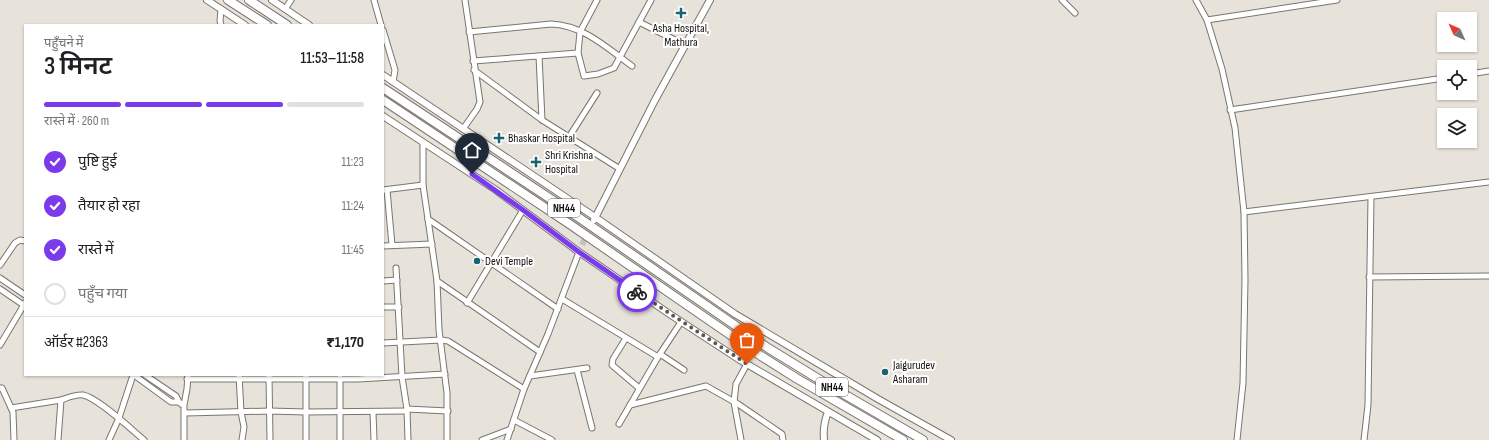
<!DOCTYPE html>
<html lang="hi">
<meta charset="utf-8">
<style>
body{margin:0;font-family:"Sofia Sans Condensed","Noto Sans Devanagari",sans-serif;background:#f2f2f2;color:#202124;height:100vh;display:flex;flex-direction:column;font-size:15px;white-space:nowrap}
*{box-sizing:border-box;margin:0}
p{font-size:13px;color:#757577}
.icon{flex:none;width:22px;height:22px;fill:none;stroke:currentColor;stroke-width:2;stroke-linecap:round;stroke-linejoin:round}
.map{position:relative;flex:1;overflow:hidden}
.drawer{position:absolute;left:24px;top:24px;width:360px;height:352px;display:flex;flex-direction:column;background:#fff;border-radius:0px;box-shadow:0 1px 3px #0004}
.drawer>*{flex:none}
.needle{width:26px;rotate:315deg}
.buttons{position:absolute;left:1437px;top:12px;display:grid;gap:8px}
.buttons a{display:grid;place-items:center;width:40px;height:40px;border-radius:0px;background:#fff;box-shadow:0 1px 3px #0004;font-size:20px}
.pin{position:absolute;display:grid;place-items:center;width:34px;height:34px;color:#fff;margin:-41px -17px;border-radius:50% 50% 50% 0;rotate:-45deg;box-shadow:0 0 4px #0007}
.pin .icon{rotate:45deg}
.courier{position:absolute;display:grid;place-items:center;width:40px;height:40px;margin:-20px;border:3px solid #7c3aed;border-radius:50%;background:#fff;color:#222;box-shadow:0 1px 5px #0007}
.summary em{font-style:normal;font-weight:600}
.summary div{display:flex;flex-direction:column-reverse}
.summary{display:flex;align-items:center;justify-content:space-between;height:68px;padding:0 20px}
h1{font-size:26px;font-weight:600;line-height:30px}
.bar{display:grid;grid-template-columns:repeat(4,1fr);gap:6px 4px;align-content:center;height:48px;padding:0 20px}
.bar i{height:5px;border-radius:3px;background:#e0e0e0}
.bar .current{background:#7c3aed}
.bar p{grid-column:span 4}
.line{display:flex;align-items:center;gap:10px;padding:0 20px;border-top:1px solid #e0e0e0}
.line div{flex:1}
ol{padding:0 20px;list-style:none}
li{display:flex;align-items:center;gap:12px;height:44px}
li p{margin-inline-start:auto}
li .icon{padding:4px;border-radius:50%;background:#7c3aed;color:#fff;stroke-width:4}
li:last-child{color:#757577}
li i{width:22px;height:22px;border:2px solid #e0e0e0;border-radius:50%}
.map>svg:first-child{display:block}
.lines{fill:none;stroke-linecap:round;stroke-linejoin:round}
.tertiary-tunnel{stroke:#c7c2bb;stroke-width:6;stroke-dasharray:6 3;stroke-linecap:butt}
.minor-casing{stroke:#7a766e;stroke-width:7}
.tertiary-casing{stroke:#7a766e;stroke-width:8}
.trunk-casing{stroke:#7a766e;stroke-width:10}
.minor{stroke:#fff;stroke-width:5}
.tertiary{stroke:#fff;stroke-width:6}
.trunk{stroke:#fff;stroke-width:8}
.done{stroke:#5c5954;stroke-width:4;stroke-dasharray:0 7.2}
.route{stroke:#7c3aed;stroke-width:5}
.poi-dot{fill:#196470;stroke:#fff;stroke-width:1.5}
.labels{text-anchor:middle;dominant-baseline:central;stroke-width:4;stroke-linejoin:round;paint-order:stroke}
.shield{fill:#fff;stroke:#585755;stroke-width:1}
.shield-label{font-size:11px;font-weight:bold;fill:#110f0c}
.poi-label{font-size:12px;fill:#110f0c;stroke:#fff;text-anchor:start}
</style>
<div class="map">
<svg width="1489" height="440" viewBox="0 0 1489 440">
<rect width="100%" height="100%" fill="#e7e2da"/>
<g class="lines">
<path class="tertiary-tunnel" d="M582 245 592 223"/>
<defs>
<g id="minor">
<path d="M374 0 381 25"/>
<path d="M597 0 580 32 578 53 584 76 598 74 614 68 651 0"/>
<path d="M1062 0 1075 13"/>
<path d="M1196 0 1207 20 1222 69 1235 128 1244 212 1245 280 1243 383 1237 440"/>
<path d="M285 9 291 0"/>
<path d="M1207 20 1337 0"/>
<path d="M639 22 685 45"/>
<path d="M221 25 220 21 221 9"/>
<path d="M383 30 395 70 393 82"/>
<path d="M469 32 551 24C583 25 607 48 632 66"/>
<path d="M539 56 542 120"/>
<path d="M473 61 578 53"/>
<path d="M474 70 542 120 620 169"/>
<path d="M1470 74 1489 71"/>
<path d="M1230 110 1444 78"/>
<path d="M463 129 477 109 480 102 465 0"/>
<path d="M569 137 597 93"/>
<path d="M423 142V185L437 281 439 330 447 393V440"/>
<path d="M383 190 423 185"/>
<path d="M387 190 392 245"/>
<path d="M1244 212 1489 182"/>
<path d="M428 219 558 309"/>
<path d="M383 246 432 244"/>
<path d="M0 265 15 243 20 240 25 241"/>
<path d="M396 268 402 377 407 409 408 440"/>
<path d="M1369 277 1489 276"/>
<path d="M0 278 25 295"/>
<path d="M383 281 397 280"/>
<path d="M437 281 540 352"/>
<path d="M0 289 25 306"/>
<path d="M562 299 658 357"/>
<path d="M467 303 523 210"/>
<path d="M383 307H399"/>
<path d="M626 338 613 359 612 365 639 388"/>
<path d="M383 343 441 340 448 341 524 389"/>
<path d="M0 345 25 303"/>
<path d="M660 354 684 370"/>
<path d="M577 370 592 428"/>
<path d="M134 375 171 402H179"/>
<path d="M145 375 176 396 179 402 181 404"/>
<path d="M239 375 241 412 244 427 242 440"/>
<path d="M269 375 270 440"/>
<path d="M530 376 587 368"/>
<path d="M187 379H358L445 374"/>
<path d="M0 388H2L13 412 14 440"/>
<path d="M61 400C67 398 76 394 83 395 98 398 131 429 144 440"/>
<path d="M630 405 706 386 738 404 782 434 783 440"/>
<path d="M11 408 61 400 58 440"/>
<path d="M407 409 448 411"/>
<path d="M373 412 374 440"/>
<path d="M185 413 270 411 306 412 407 411"/>
<path d="M514 420 552 440"/>
<path d="M619 424 658 357 681 322"/>
<path d="M109 440 119 418 133 375"/>
<path d="M184 440V405L187 389 188 375"/>
<path d="M306 440V375"/>
<path d="M340 440V378"/>
<path d="M482 440 511 429"/>
<path d="M507 440 524 389 548 334 579 252"/>
<path d="M741 440 734 402 736 384 747 364"/>
<path d="M1364 440 1368 405 1371 197"/>
</g>
<g id="tertiary">
<path d="M207 0 245 25"/>
<path d="M272 0 309 25"/>
<path d="M383 75 595 217 735 314 878 399 951 440"/>
<path d="M383 116 496 190 579 252 671 315 740 360 877 440"/>
<path d="M594 220 655 100 710 0"/>
<path d="M824 440C823 430 824 422 828 412"/>
</g>
<g id="trunk">
<path d="M228 0 267 25"/>
<path d="M249 0 287 25"/>
<path d="M383 88 578 217 768 348 830 386 923 440"/>
<path d="M383 100 568 223 761 356 796 378 903 440"/>
</g>
</defs>
<use href="#minor" class="minor-casing"/>
<use href="#tertiary" class="tertiary-casing"/>
<use href="#trunk" class="trunk-casing"/>
<use href="#minor" class="minor"/>
<use href="#tertiary" class="tertiary"/>
<use href="#trunk" class="trunk"/>
</g>
<g class="lines">
<path class="done" d="M637 292 747 364"/>
<path class="route" d="M472 174 523 210 579 252 637 292"/>
</g>
<g class="poi-dot">
<path d="M679 7h4v4h4v4h-4v4h-4v-4h-4v-4h4z"/>
<path d="M497 132h4v4h4v4h-4v4h-4v-4h-4v-4h4z"/>
<path d="M534 156h4v4h4v4h-4v4h-4v-4h-4v-4h4z"/>
<circle cx="477" cy="261" r="4"/>
<circle cx="885" cy="372" r="4"/>
</g>
<g class="labels">
<g class="shield">
<rect x="548" y="199" width="32" height="18" rx="3"/>
<rect x="816" y="378" width="32" height="18" rx="3"/>
</g>
<g class="shield-label">
<text x="564" y="208">NH44</text>
<text x="832" y="387">NH44</text>
</g>
<g class="poi-label">
<text x="681" y="28" text-anchor="middle">Asha Hospital,<tspan x="681" dy="14">Mathura</tspan></text>
<text x="508" y="138">Bhaskar Hospital</text>
<text x="545" y="155">Shri Krishna<tspan x="545" dy="14">Hospital</tspan></text>
<text x="485" y="261">Devi Temple</text>
<text x="893" y="365">Jaigurudev<tspan x="893" dy="14">Asharam</tspan></text>
</g>
</g>
</svg>
<div class="buttons">
<a><svg class="needle" viewBox="-14 -14 28 28"><path d="M0-13l5 13h-10z" fill="#e53935"/><path d="M0 13l5-13h-10z" fill="#757577"/></svg></a>
<a><svg class="icon" aria-label="locate" viewBox="0 0 24 24"><circle cx="12" cy="12" r="6"/><path d="M12 2v4M12 18v4M2 12h4M18 12h4"/></svg></a>
<a><svg class="icon" aria-label="layers" viewBox="0 0 24 24"><path d="M12 4l9 5-9 5-9-5zM3 14l9 5 9-5"/></svg></a>
</div>
<div class="pin" style="left:747px;top:364px;background:#ea580c"><svg class="icon" aria-label="bag" viewBox="0 0 24 24"><path d="M5 8h14l-1 12H6zM9 8a3 3 0 0 1 6 0"/></svg></div>
<div class="pin" style="left:472px;top:174px;background:#1f2937"><svg class="icon" aria-label="home" viewBox="0 0 24 24"><path d="M3 11l9-7 9 7M6 9v11h12V9"/></svg></div>
<div class="courier" style="left:637px;top:292px"><svg class="icon" aria-label="bike" viewBox="0 0 24 24"><circle cx="6" cy="16" r="4"/><circle cx="18" cy="16" r="4"/><path d="M6 16l4-8h5l3 8M10 8l3 8H6M13 5h3"/></svg></div>
<section class="drawer">
<div class="summary"><div><h1>3 मिनट</h1><p>पहुँचने में</p></div><em>11:53–11:58</em></div>
<div class="bar"><i class="current"></i><i class="current"></i><i class="current"></i><i></i><p>रास्ते में · 260 m</p></div>
<ol>
<li><svg class="icon" aria-label="check" viewBox="0 0 24 24"><path d="M5 12l5 5 9-10"/></svg>पुष्टि हुई<p>11:23</p></li>
<li><svg class="icon" aria-label="check" viewBox="0 0 24 24"><path d="M5 12l5 5 9-10"/></svg>तैयार हो रहा<p>11:24</p></li>
<li><svg class="icon" aria-label="check" viewBox="0 0 24 24"><path d="M5 12l5 5 9-10"/></svg>रास्ते में<p>11:45</p></li>
<li><i></i>पहुँच गया</li>
</ol>
<div class="line" style="height:52px"><div>ऑर्डर #2363</div><b>₹1,170</b></div>
</section>
</div>
